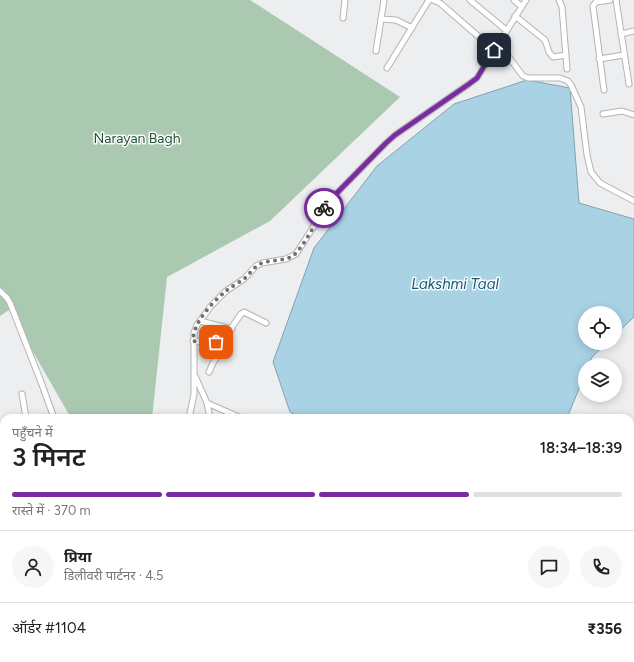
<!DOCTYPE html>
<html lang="hi">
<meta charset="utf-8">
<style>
body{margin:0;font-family:Figtree,"Noto Sans Devanagari",sans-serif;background:#f6f6f6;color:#222;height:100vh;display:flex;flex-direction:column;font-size:15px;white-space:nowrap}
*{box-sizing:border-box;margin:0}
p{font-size:13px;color:#767676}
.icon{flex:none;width:22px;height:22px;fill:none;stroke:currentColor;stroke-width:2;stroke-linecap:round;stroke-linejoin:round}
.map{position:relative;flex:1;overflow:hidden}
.details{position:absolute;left:0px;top:414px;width:634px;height:248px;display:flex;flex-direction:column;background:#fff;border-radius:12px 12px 0 0;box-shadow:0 2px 10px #0003}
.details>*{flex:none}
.controls{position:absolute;left:578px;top:306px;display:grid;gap:8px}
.controls a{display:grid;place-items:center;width:44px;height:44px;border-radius:50%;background:#fff;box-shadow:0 2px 10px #0003;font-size:20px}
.pin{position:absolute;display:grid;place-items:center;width:34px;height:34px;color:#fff;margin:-17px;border-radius:8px;box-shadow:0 2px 6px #0006}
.courier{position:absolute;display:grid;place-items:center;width:40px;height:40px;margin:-20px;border:3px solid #782c9e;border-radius:50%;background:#fff;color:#222;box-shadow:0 1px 5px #0007}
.headline em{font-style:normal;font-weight:600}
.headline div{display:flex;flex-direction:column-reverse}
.headline{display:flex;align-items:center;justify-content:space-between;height:68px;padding:0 12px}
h1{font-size:26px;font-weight:600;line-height:30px}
.bar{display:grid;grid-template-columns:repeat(4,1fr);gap:6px 4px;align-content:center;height:48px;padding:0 12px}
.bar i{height:5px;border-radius:3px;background:#e0e0e0}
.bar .current{background:#782c9e}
.bar p{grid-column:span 4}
.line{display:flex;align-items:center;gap:10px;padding:0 12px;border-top:1px solid #e0e0e0}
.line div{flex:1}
.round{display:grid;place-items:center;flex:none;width:42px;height:42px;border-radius:21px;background:#f6f6f6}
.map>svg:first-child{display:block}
.green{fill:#abc8b1}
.water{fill:#a9d2e5;stroke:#84a1ae}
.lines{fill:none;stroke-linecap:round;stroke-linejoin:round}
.minor-casing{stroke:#b3b4b5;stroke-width:7}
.minor{stroke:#fff;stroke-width:5}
.done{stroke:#717173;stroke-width:4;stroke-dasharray:0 7.2}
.route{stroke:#782c9e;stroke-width:5}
.labels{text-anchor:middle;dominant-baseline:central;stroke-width:3;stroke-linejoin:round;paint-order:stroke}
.park-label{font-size:14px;fill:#255733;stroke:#fafbfd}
.water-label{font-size:15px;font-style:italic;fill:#105a76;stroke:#fafbfd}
</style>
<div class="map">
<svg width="634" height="662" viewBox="0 0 634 662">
<rect width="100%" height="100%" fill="#edeef0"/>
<path class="green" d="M0 0H250L400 97 270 221 167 277 152 418H71L9 310 0 316Z"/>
<path class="water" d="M527 80 570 88 579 203 634 219V317L615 335V313H585V343H607L592 357 589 365H585V374L567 418H300L290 412 273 362 314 248 377 166 454 104Z"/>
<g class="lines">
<defs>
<g id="minor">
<path d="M433 0 440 3 494 50"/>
<path d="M470 0 506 30"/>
<path d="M514 0 521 6"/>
<path d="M559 0 562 7 567 69"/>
<path d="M616 0 629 84"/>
<path d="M515 16 545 40 549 52 553 57 566 55"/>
<path d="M343 18 345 0"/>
<path d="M381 19 396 20 412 28"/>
<path d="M621 34 634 31"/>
<path d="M498 43 523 76 528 78H560L568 81 571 85 581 107 587 155 591 172 600 183 634 201"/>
<path d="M376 51 384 0"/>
<path d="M599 59 624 55"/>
<path d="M387 68 429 0"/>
<path d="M604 90 593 6 596 2 610 0"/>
<path d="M603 114 622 111 634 115"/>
<path d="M0 291 7 298 10 303 41 382 54 418"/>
<path d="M200 321 232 329"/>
<path d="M193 341 216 343 221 336 229 331 241 314 244 312 266 323"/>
<path d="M209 372 213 363 221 351 218 340"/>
<path d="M195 376 207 403 210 418"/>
<path d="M22 394 26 418"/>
<path d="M207 403 241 418"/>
<path d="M189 418 194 394V333L197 325 211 306 226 291 244 279 256 266 262 263 286 259 296 254 332 198 386 143 395 135 469 84 477 78 526 0"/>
<path d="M0 428 4 427"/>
<path d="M0 452 4 451"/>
<path d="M0 493 3 474"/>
<path d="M0 514 4 515"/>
<path d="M630 514H634"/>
<path d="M0 531 4 532"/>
<path d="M0 555 4 556"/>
<path d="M630 568H631"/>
<path d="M630 585H634"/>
<path d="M0 592 4 594"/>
<path d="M0 620 4 621"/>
<path d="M630 629 634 632"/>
<path d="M34 658 44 662"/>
<path d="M133 658 141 662"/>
<path d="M251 658 264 662"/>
<path d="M421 658 423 662"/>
<path d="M549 658 553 662"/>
<path d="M24 662 25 658"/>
<path d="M93 662 95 658"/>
<path d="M117 662 119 658"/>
<path d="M173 662 174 658"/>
<path d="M314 662V658"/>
<path d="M390 662 392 658"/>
<path d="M431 662 439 658"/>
<path d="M589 662 591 658"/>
<path d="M631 662 634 657"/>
</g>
</defs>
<use href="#minor" class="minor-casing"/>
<use href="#minor" class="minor"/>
</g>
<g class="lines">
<path class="done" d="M216 342 212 343 193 341C193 322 212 303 226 291 231 287 238 283 244 279 250 274 254 266 262 263 272 259 285 262 294 255 302 249 318 219 324 208"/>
<path class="route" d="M324 208 332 198 386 143 395 135 469 84 477 78 494 50"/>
</g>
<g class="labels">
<g class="park-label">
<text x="137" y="138">Narayan Bagh</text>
</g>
<g class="water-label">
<text x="455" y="284">Lakshmi Taal</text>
</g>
</g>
</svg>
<div class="controls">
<a><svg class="icon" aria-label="locate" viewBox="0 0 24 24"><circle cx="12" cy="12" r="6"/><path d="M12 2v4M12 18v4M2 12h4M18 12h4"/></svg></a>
<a><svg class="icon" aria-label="layers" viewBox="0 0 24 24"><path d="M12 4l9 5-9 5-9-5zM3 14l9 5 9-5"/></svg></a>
</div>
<div class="pin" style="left:216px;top:342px;background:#ea580c"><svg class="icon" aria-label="bag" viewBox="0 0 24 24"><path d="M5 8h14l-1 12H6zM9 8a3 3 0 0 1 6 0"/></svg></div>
<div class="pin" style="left:494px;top:50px;background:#1f2937"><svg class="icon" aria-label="home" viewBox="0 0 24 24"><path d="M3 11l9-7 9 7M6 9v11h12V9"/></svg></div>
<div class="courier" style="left:324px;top:208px"><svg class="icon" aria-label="bike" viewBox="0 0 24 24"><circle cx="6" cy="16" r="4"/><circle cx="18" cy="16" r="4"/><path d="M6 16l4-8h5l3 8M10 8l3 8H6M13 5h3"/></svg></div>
<section class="details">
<div class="headline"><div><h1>3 मिनट</h1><p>पहुँचने में</p></div><em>18:34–18:39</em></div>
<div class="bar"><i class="current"></i><i class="current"></i><i class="current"></i><i></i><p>रास्ते में · 370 m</p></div>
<div class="line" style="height:72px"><a class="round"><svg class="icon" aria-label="person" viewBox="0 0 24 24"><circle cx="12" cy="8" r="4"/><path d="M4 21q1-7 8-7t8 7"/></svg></a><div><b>प्रिया</b><p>डिलीवरी पार्टनर · 4.5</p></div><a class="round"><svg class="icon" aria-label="chat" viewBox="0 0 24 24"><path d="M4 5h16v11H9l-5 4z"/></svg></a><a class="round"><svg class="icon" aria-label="phone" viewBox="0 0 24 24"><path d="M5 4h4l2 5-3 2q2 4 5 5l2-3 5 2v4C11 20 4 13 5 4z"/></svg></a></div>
<div class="line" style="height:52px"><div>ऑर्डर #1104</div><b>₹356</b></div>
</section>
</div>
